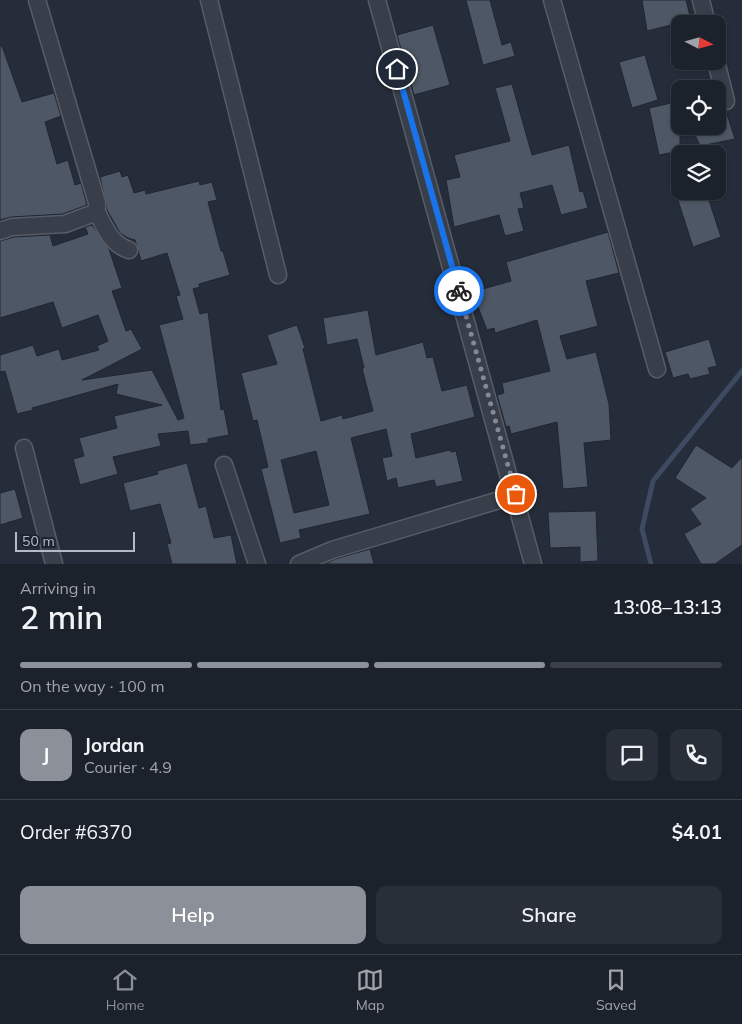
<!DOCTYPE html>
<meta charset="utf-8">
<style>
body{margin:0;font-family:Mulish,sans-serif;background:#292f38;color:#f1f3f6;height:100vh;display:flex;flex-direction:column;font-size:19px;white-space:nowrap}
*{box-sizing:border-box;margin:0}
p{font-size:16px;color:#a0a4a9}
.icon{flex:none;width:28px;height:28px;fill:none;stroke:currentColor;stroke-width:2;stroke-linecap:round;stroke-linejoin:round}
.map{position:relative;height:564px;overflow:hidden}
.details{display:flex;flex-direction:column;background:#1c222c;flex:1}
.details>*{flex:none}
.needle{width:32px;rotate:96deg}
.fabs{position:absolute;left:671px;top:15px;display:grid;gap:10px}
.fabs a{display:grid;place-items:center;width:55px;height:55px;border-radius:10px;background:#1c222c;box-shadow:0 1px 4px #0004,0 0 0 1px #3a3f48;font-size:25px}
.scale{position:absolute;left:15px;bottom:12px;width:120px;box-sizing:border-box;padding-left:5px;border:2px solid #b5bac6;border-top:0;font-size:14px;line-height:18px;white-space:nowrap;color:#b5bac6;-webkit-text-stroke:4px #1e242f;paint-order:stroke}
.pin{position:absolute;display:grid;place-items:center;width:42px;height:42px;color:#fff;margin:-21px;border:2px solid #fff;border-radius:50%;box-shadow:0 1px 5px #0007}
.courier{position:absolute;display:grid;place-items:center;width:50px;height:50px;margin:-25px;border:4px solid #1a73e8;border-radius:50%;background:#fff;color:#222;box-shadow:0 1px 6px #0007}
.overview em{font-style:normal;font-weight:600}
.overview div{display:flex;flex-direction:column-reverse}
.overview{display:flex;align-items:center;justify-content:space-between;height:85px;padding:0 20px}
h1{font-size:32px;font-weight:600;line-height:38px}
.bar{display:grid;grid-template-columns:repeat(4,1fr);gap:8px 5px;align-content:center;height:60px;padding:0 20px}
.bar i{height:6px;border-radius:4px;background:#3a3f48}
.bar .on{background:#8c9099}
.bar p{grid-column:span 4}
.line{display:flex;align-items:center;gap:12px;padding:0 20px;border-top:1px solid #3a3f48}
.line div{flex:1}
.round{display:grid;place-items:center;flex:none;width:52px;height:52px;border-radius:10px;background:#292f38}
.cta{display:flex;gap:10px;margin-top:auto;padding:10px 20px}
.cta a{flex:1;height:58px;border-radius:10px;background:#8c9099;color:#fff;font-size:20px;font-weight:600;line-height:58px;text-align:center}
.cta a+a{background:#292f38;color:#f1f3f6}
.tabs{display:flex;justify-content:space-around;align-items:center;height:70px;border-top:1px solid #3a3f48;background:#1c222c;font-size:14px;color:#a0a4a9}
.tabs a{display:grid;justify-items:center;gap:2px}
.tabs .on{color:#8c9099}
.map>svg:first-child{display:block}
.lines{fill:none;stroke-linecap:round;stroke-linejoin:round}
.stream{stroke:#3d4a61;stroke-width:5}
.building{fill:#4e5765;stroke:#202631;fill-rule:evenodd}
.minor-casing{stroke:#575d68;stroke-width:19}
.minor{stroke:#393f4a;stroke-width:16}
.done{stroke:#838995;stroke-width:5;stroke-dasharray:0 9}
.route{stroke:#1a73e8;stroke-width:6}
</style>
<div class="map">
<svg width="742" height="564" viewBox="0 0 742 564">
<rect width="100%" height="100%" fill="#262d3a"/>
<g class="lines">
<path class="stream" d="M651 564 642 529 653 481 742 371"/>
</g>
<g class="building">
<path d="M466 0H490L502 45 511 42 515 56 483 65Z"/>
<path d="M642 0H686L691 20 647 31Z"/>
<path d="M433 25 450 85 414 95 397 35Z"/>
<path d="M0 46H2L22 102 54 93 61 116 45 122 57 164 68 160 75 185 81 183 87 205 63 214 11 217 0 220Z"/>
<path d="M645 55 658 100 632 108 619 62Z"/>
<path d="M512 84 532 155 569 145 580 192 583 191 588 208 561 215 552 185 520 193 524 208 518 209 524 231 505 236 499 215 454 227 446 180 460 177 454 155 510 141 495 88Z"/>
<path d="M680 101V151L659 155 649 108Z"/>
<path d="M718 106 726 111 735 139 700 146 691 126H718Z"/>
<path d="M120 171 122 177 128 175 134 193 145 190 146 194 199 181 200 185 212 182 217 200 208 202 221 251H223L230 275 199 284 200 287 193 289 200 314 208 312 221 410 224 409 229 435 208 439V443L190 445 188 431 158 434 161 446 113 457 118 474 80 485 73 459 84 456 79 438 117 428 114 416 162 405 116 394 118 384 32 408 33 410 17 414 5 371 0 372V355L33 345 37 356 59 349 62 360 99 350 97 346 108 341 98 315 62 328 53 302 0 318V241L14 237 50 235 53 246 88 234 85 227 92 225 109 249 122 288 112 291 126 331 131 329 142 349 82 380 152 370 178 420 184 418 159 325 183 319 176 296 180 295 167 253 141 261 135 240 128 238 120 233 107 210 100 177Z"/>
<path d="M675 191H706L721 237 693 247Z"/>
<path d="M608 232 619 273 586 281 598 326 560 336 567 359 596 352 609 404 611 440 584 443 588 487 563 489 557 422 511 434 509 426 506 427 497 395 504 393 502 383 550 371 537 320 495 333 494 328 487 330 472 292 511 281 506 262Z"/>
<path d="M368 310 376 355 423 342 427 358 433 357 442 391 467 385 475 417 411 434 416 458 450 450 451 452 456 451 463 481 436 487 434 480 398 488 396 478 387 481 382 458 392 456 386 429 351 438 370 514 299 530 301 538 280 543 261 469 268 467 257 420 253 421 241 373 277 364 267 335 297 325 305 348 303 349 321 421 342 415 343 419 373 411 362 368H364L357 339 327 345 323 318ZM316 451 329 505 294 513 281 460Z"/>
<path d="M709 339 717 366 708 368 710 374 690 379 688 374 673 378 665 352Z"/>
<path d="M696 445 732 468 742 457V545L715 564H701L684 534 701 524 690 509 706 498 675 478Z"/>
<path d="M187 463 199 508 206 506 214 538 231 535 237 564H172L167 544 171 543 160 504 130 511 123 483 158 474 157 471Z"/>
<path d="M15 489 23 518 0 525V493Z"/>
<path d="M596 511 598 561 580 562V547L550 548 548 512Z"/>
<path d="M370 549 374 564H325L335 559Z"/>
</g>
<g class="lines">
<defs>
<g id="minor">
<path d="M209 0 278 275"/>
<path d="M377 0 533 564"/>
<path d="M552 0 657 369"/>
<path d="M701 0 707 24"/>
<path d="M716 61 726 101"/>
<path d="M97 212C105 228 111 244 129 250"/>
<path d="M0 231 12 227 65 224 97 212V203L37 0"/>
<path d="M24 448 54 564"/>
<path d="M224 465 257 564"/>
<path d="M299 564 332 550 516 495"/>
</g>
</defs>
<use href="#minor" class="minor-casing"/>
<use href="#minor" class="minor"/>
</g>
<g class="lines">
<path class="done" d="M459 291 516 494"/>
<path class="route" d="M397 69 459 291"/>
</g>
</svg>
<div class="fabs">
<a><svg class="needle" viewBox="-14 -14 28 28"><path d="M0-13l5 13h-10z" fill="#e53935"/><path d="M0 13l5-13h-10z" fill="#a0a4a9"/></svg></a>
<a><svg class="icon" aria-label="locate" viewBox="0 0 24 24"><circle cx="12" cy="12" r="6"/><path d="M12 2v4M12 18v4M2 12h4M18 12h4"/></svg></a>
<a><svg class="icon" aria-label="layers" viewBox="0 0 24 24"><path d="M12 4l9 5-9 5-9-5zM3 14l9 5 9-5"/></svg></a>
</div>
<div class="scale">50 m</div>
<div class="pin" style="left:516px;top:494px;background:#ea580c"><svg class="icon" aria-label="bag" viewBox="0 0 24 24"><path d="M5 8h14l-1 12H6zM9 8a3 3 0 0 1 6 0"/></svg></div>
<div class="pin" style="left:397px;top:69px;background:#1f2937"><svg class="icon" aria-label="home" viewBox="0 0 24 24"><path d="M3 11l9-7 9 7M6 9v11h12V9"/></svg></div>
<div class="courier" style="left:459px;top:291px"><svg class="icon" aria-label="bike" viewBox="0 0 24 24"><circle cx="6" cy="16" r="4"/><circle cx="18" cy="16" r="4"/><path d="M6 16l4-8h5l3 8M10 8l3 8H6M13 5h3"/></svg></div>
</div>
<section class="details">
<div class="overview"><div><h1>2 min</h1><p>Arriving in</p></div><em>13:08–13:13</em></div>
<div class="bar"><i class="on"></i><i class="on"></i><i class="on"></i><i></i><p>On the way · 100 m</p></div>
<div class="line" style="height:90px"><b class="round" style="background:#8c9099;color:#fff">J</b><div><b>Jordan</b><p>Courier · 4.9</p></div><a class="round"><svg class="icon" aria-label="chat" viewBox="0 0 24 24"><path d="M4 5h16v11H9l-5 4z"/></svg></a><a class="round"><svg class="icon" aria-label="phone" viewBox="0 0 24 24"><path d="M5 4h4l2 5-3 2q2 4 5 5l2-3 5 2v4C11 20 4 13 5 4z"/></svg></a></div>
<div class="line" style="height:65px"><div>Order #6370</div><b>$4.01</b></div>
<div class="cta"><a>Help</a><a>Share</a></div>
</section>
<nav class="tabs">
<a class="on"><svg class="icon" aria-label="home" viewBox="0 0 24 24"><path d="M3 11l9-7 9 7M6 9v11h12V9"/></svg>Home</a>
<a><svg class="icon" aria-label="map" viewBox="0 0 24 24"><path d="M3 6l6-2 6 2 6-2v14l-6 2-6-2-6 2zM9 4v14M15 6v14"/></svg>Map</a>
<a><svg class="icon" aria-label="saved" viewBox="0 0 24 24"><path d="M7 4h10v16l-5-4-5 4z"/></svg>Saved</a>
</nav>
